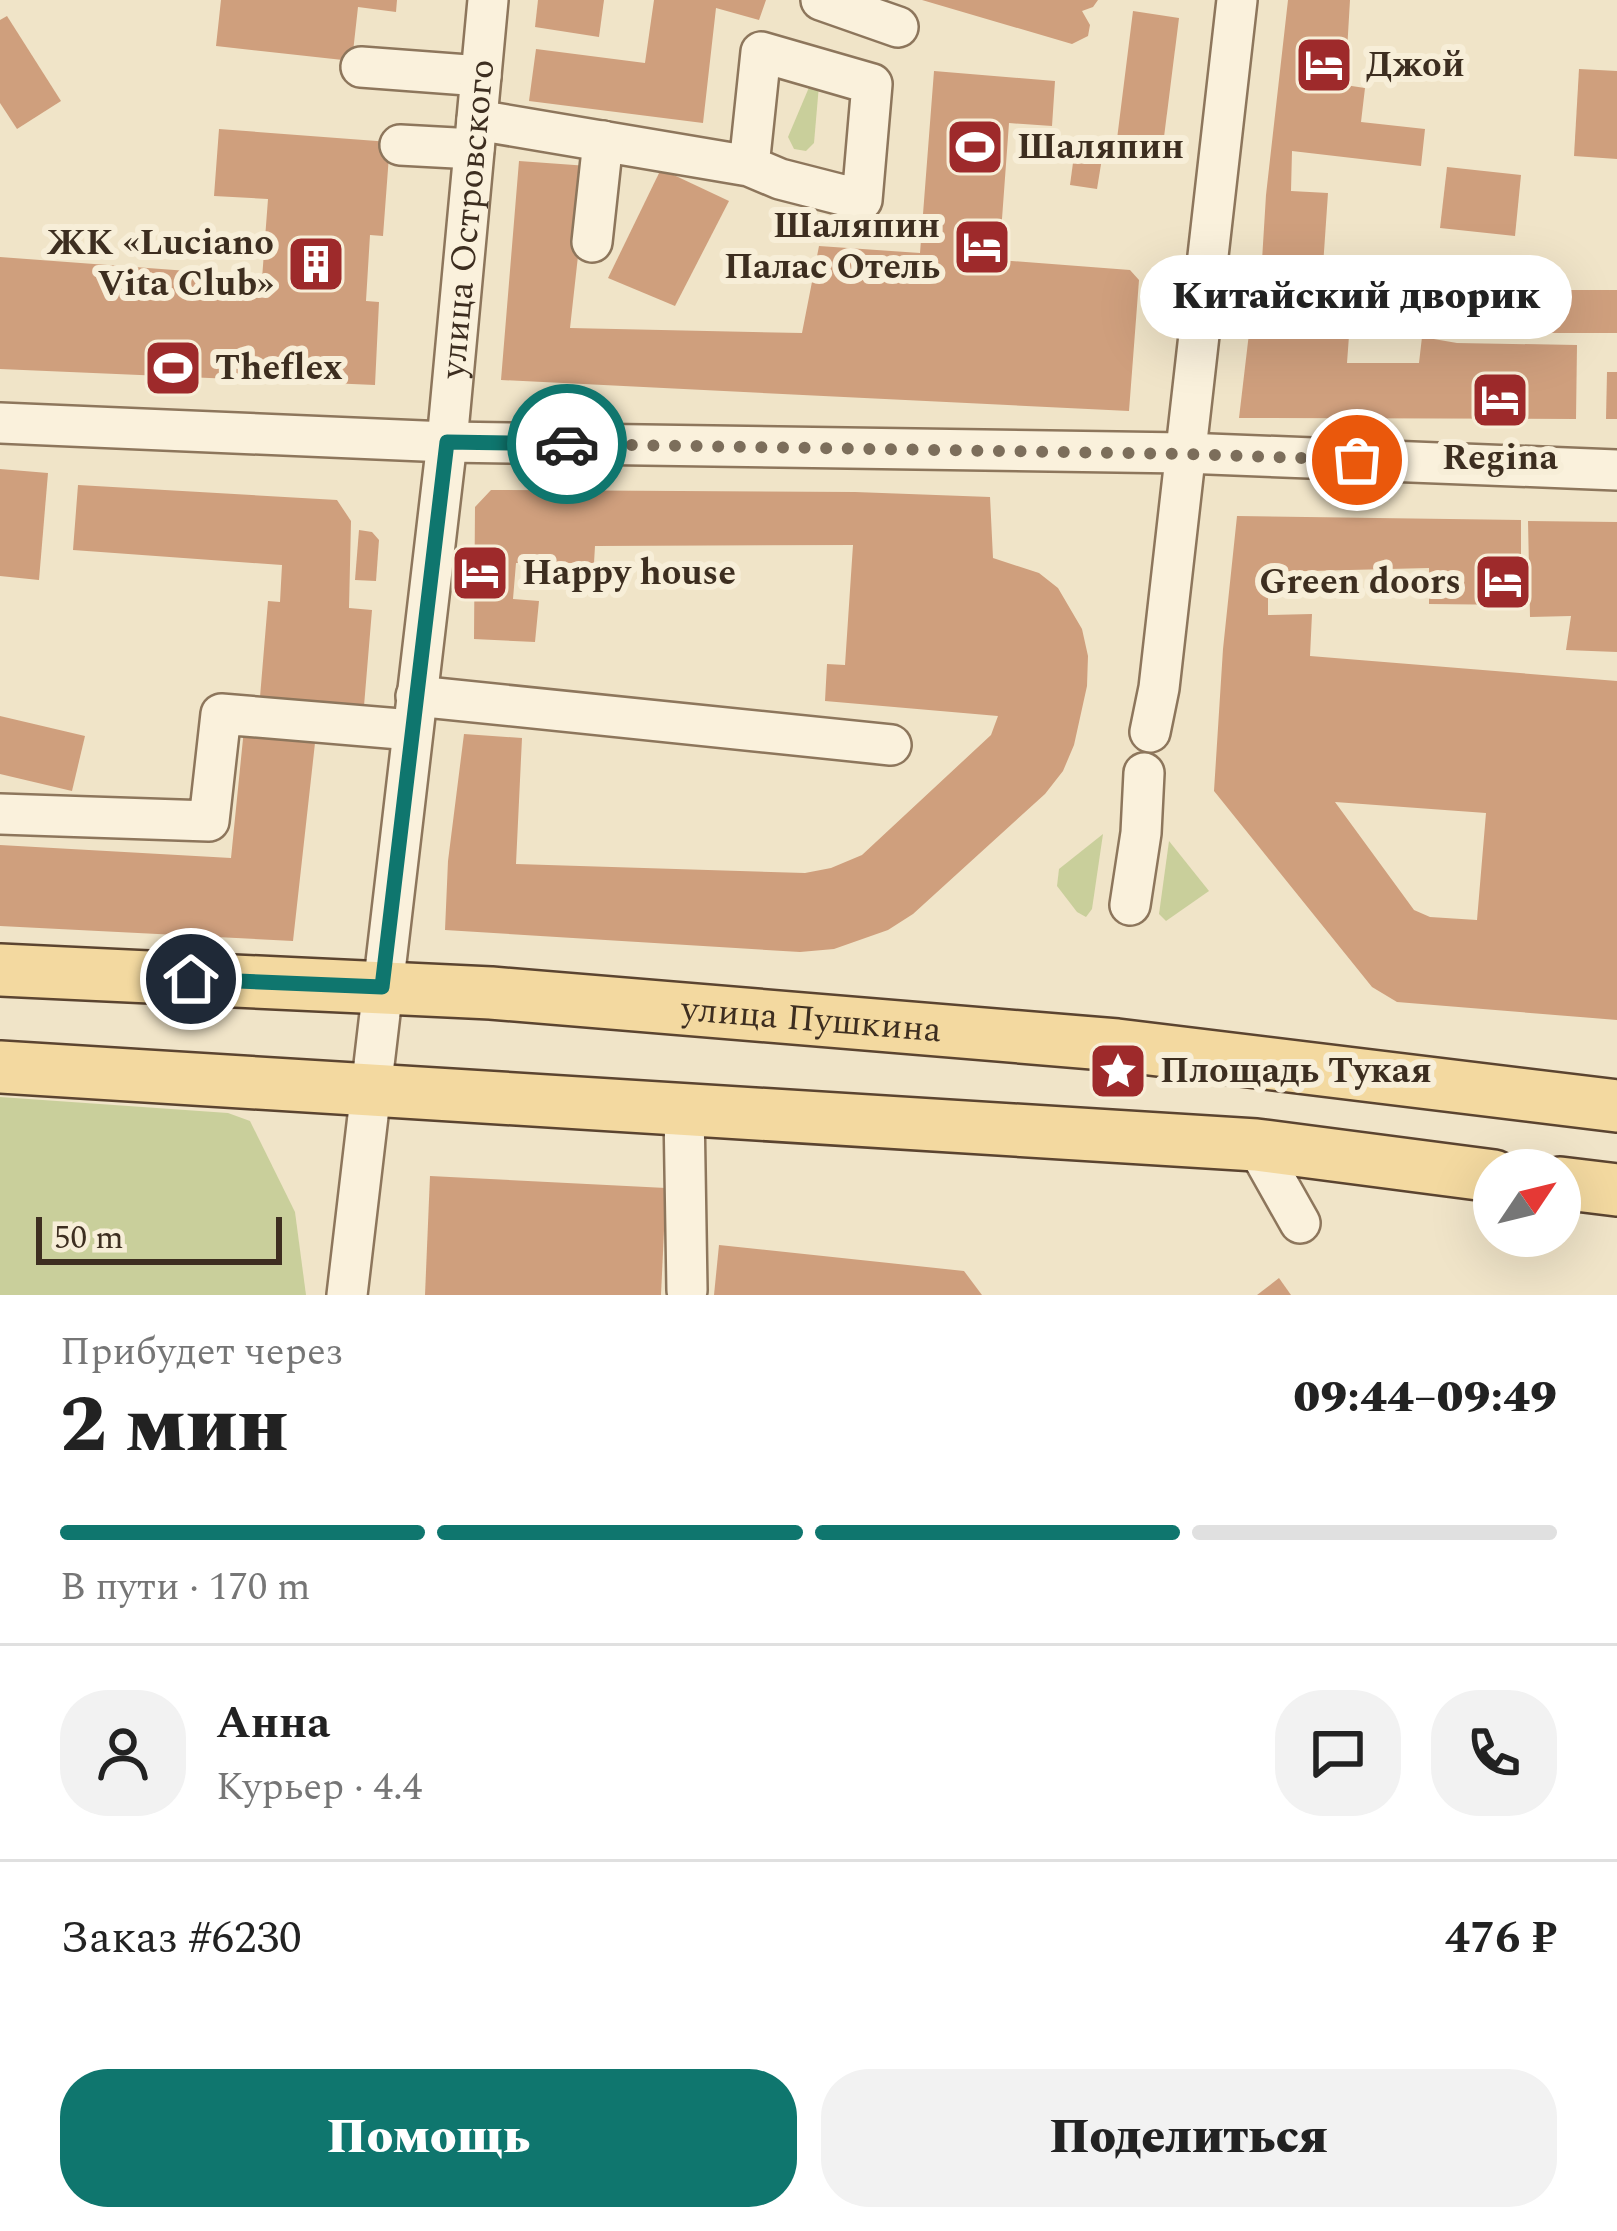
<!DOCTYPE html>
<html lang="ru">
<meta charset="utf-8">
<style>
body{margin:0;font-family:Spectral,serif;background:#f2f2f2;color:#222;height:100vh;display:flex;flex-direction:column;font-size:45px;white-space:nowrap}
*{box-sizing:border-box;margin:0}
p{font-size:39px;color:#767676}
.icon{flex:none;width:66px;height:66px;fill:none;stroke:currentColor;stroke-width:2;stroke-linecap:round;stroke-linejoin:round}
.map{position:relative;height:1295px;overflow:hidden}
.details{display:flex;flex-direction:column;background:#fff;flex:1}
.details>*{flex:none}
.needle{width:78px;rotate:55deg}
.tools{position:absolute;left:1473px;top:1149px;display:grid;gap:24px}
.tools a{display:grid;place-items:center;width:108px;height:108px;border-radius:50%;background:#fff;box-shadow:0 12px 48px #0002;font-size:60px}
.scale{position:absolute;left:36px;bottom:30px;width:246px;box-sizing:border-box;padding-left:12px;border:6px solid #3d2e20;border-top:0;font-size:33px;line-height:42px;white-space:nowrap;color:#3d2e20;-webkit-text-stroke:9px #f7eed8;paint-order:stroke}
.pin{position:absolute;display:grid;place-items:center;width:102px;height:102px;color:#fff;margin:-51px;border:6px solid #fff;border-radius:50%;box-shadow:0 3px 12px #0007}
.courier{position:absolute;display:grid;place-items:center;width:120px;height:120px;margin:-60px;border:9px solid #0f766e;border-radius:50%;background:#fff;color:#222;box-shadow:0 3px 15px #0007}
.bubble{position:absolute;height:84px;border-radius:42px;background:#fff;box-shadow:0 12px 48px #0002;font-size:39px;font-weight:800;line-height:84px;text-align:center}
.head em{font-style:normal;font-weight:800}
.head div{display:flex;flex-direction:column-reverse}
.head{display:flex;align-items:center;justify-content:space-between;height:204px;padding:0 60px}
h1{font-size:78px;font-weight:800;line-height:90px}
.bar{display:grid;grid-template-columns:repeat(4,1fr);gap:18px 12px;align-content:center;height:144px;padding:0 60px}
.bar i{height:15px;border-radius:9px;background:#e0e0e0}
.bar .current{background:#0f766e}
.bar p{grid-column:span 4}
.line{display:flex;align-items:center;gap:30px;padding:0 60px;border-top:3px solid #e0e0e0}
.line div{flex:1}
.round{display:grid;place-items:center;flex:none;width:126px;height:126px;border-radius:48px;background:#f2f2f2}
.cta{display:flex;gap:24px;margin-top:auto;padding:24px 60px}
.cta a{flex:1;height:138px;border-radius:48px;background:#0f766e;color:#fff;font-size:48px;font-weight:800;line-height:138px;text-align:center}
.cta a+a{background:#f2f2f2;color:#222}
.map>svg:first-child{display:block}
.green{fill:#c9cf9b}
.building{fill:#cf9f7d;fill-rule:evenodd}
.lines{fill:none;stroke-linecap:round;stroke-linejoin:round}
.minor-casing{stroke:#8d765c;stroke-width:44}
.major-casing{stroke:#5b4430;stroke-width:56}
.minor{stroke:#faf1dc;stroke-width:39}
.major{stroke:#f3d9a0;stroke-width:51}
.done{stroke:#7c6e5b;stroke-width:12;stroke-dasharray:0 21.6}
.route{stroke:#0f766e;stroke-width:15}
.labels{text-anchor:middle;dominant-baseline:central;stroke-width:12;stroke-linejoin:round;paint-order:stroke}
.poi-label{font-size:36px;font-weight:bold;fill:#3d2e20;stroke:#f7eed8;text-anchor:start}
.street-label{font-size:36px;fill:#3d2e20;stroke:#f7eed8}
</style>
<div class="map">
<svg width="1617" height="1295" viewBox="0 0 1617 1295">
<rect width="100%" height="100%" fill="#f0e4c8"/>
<g class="green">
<path d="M810 85H819L814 143 806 151 794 149 788 137Z"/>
<path d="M1103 834 1092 909 1086 917 1077 912 1057 886 1059 869Z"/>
<path d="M1169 841 1209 891 1166 921 1159 914Z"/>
<path d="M0 1097 228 1113 250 1121 295 1212 306 1295H0Z"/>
</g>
<g class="building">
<path d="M221 0H397L396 12 358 7 352 61 216 46Z"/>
<path d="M538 0H604L599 37 535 27Z"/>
<path d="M654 0H766L759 20 716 8 703 123 529 101 536 49 645 63Z"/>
<path d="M922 0H1098L1093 7 1082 11 1090 25 1088 36 1072 44Z"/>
<path d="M1288 0H1350L1345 85 1365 88 1361 122 1425 129 1421 166 1292 151 1291 191 1328 193 1322 281 1261 277 1266 195Z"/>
<path d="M1133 11 1179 18 1163 145 1117 139Z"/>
<path d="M7 16 61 101 17 129 0 103V20Z"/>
<path d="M1579 69 1617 71V159L1574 156Z"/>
<path d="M934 71 1055 81 1052 126 1009 123 999 260 1130 270 1139 280 1129 411 501 380 519 161 588 166 570 328 802 333 819 246 920 253Z"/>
<path d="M219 129 390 142 383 236 370 235 366 301 379 302 375 385 0 369V257L188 271 222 289 261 292 268 199 214 196Z"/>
<path d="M1075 148 1103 152 1097 189 1070 185Z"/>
<path d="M1447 167 1521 175 1515 236 1440 228Z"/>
<path d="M661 169 729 201 675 306 608 278Z"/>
<rect x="1549" y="290" width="68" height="43"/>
<path d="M1254 291 1352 295 1347 363H1419L1422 337 1457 343 1577 345 1576 419 1239 418Z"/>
<path d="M1607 372H1617V419H1606Z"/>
<path d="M0 469 48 473 39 580 0 576Z"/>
<path d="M78 485 337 500 351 521 349 608 372 610 364 706 260 697 268 601 280 602 282 565 73 550Z"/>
<path d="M491 490 855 492 990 497 993 558 1039 573 1058 588 1082 629 1088 656 1087 686 1074 745 1063 771 1045 794 913 914 888 930 834 949 800 952 445 930 448 861 464 734 522 738 516 864 805 873 831 868 862 855 991 735 998 716 825 701 827 664 845 665 853 545 595 546 594 563H516L513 599 539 601 535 642 474 639 475 507Z"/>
<path d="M1237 516 1521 520V605L1429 604V568L1268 572V615L1312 614 1310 656 1617 681V1020L1397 1002 1372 987 1214 791 1223 649ZM1335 802 1486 813 1477 920 1430 917 1414 910Z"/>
<path d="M1528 521 1617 522V652L1566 650 1571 616 1530 617Z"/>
<path d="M359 530 372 532 379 540 376 581 355 580Z"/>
<path d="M0 716 85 736 72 791 0 774Z"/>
<path d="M244 729 316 734 293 941 0 926V845L231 858Z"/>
<path d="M430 1176 666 1188 661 1295H425Z"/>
<path d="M719 1245 964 1271 982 1295H714Z"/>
<path d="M1279 1278 1291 1295H1257Z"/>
</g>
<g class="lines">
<defs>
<g id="minor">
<path d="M821 0 898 27"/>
<path d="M361 67 481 76"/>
<path d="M477 120 749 166 780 179 862 200 872 84 761 52 749 166"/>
<path d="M400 145 474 149"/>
<path d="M592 242 603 141"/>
<path d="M0 423 447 442 1184 453 1617 470"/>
<path d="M416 696 891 745"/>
<path d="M1150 732 1159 688 1237 0"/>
<path d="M0 814 209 821 221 714 412 730"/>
<path d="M1130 905 1141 833 1144 773"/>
<path d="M684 1109 687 1290"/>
<path d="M1256 1145 1300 1223"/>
<path id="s1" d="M347 1295 447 442 488 0"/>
</g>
<g id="major">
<path id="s2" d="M0 970 491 993 1117 1045 1617 1106"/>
<path d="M0 1067 1256 1145 1494 1176"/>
<path d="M1560 1183 1617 1190"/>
</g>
</defs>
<use href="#minor" class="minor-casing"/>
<use href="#major" class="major-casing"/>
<use href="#minor" class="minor"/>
<use href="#major" class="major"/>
</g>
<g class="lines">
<path class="done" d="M567 444 1184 454 1357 460"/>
<path class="route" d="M191 979 382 987 447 442 567 444"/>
</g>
<defs>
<symbol id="hotel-square" viewBox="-11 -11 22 22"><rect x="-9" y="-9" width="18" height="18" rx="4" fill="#9e2a2b" stroke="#f7eed8"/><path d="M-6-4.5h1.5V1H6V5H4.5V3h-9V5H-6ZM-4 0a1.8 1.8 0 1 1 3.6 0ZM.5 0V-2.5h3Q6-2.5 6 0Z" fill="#fff"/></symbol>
<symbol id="stadium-square" viewBox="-11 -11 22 22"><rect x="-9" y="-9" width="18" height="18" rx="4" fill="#9e2a2b" stroke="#f7eed8"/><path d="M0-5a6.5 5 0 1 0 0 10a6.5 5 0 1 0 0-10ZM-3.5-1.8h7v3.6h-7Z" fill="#fff"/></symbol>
<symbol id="building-square" viewBox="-11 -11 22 22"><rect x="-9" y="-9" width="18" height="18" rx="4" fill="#9e2a2b" stroke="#f7eed8"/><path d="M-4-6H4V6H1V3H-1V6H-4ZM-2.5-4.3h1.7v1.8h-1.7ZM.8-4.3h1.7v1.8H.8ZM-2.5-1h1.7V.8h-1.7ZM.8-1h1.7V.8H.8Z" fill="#fff"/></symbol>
<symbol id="sight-square" viewBox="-11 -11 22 22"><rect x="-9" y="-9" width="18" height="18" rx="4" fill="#9e2a2b" stroke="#f7eed8"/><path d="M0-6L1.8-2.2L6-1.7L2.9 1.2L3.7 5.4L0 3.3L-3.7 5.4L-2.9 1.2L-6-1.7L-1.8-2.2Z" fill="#fff"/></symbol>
</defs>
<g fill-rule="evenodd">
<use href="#hotel-square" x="1291" y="32" width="66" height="66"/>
<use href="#stadium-square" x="942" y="114" width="66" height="66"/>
<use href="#hotel-square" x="949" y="214" width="66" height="66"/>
<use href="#building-square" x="283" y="231" width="66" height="66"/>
<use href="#stadium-square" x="140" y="335" width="66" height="66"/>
<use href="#hotel-square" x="1467" y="367" width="66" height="66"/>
<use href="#hotel-square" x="447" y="540" width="66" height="66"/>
<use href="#hotel-square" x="1470" y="549" width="66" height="66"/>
<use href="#sight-square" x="1085" y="1038" width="66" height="66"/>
</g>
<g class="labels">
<g class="poi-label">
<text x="1366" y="65">Джой</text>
<text x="1017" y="147">Шаляпин</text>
<text x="940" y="226" text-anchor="end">Шаляпин<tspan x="940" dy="41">Палас Отель</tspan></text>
<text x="274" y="243" text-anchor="end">ЖК «Luciano<tspan x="274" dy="41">Vita Club»</tspan></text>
<text x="215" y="368">Theflex</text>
<text x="1500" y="458" text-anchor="middle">Regina</text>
<text x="522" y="573">Happy house</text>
<text x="1461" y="582" text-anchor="end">Green doors</text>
<text x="1160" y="1071">Площадь Тукая</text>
</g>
<g class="street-label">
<text stroke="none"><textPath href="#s1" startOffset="1083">улица Островского</textPath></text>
<text stroke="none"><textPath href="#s2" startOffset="813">улица Пушкина</textPath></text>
</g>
</g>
</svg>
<div class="tools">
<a><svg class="needle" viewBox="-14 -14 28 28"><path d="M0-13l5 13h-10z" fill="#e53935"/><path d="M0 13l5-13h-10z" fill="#767676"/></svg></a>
</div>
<div class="scale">50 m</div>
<div class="pin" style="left:1357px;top:460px;background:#ea580c"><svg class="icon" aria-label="bag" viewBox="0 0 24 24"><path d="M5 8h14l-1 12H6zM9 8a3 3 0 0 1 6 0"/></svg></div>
<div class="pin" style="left:191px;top:979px;background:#1f2937"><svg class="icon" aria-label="home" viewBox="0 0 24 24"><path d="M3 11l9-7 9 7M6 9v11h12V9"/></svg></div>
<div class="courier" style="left:567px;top:444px"><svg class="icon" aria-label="car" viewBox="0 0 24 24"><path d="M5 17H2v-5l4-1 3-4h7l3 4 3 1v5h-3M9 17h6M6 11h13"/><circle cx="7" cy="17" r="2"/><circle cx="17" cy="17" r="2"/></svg></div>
<div class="bubble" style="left:1140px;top:255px;width:432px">Китайский дворик</div>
</div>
<section class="details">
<div class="head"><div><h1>2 мин</h1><p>Прибудет через</p></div><em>09:44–09:49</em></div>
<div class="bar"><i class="current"></i><i class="current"></i><i class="current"></i><i></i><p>В пути · 170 m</p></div>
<div class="line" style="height:216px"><a class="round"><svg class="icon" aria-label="person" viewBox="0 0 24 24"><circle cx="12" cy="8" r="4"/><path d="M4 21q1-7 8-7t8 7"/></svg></a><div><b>Анна</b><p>Курьер · 4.4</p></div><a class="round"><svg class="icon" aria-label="chat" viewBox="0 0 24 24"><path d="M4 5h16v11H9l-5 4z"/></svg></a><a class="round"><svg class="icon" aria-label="phone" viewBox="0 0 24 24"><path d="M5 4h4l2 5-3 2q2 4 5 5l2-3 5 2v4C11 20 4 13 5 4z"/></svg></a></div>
<div class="line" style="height:156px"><div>Заказ #6230</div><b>476 ₽</b></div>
<div class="cta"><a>Помощь</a><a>Поделиться</a></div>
</section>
